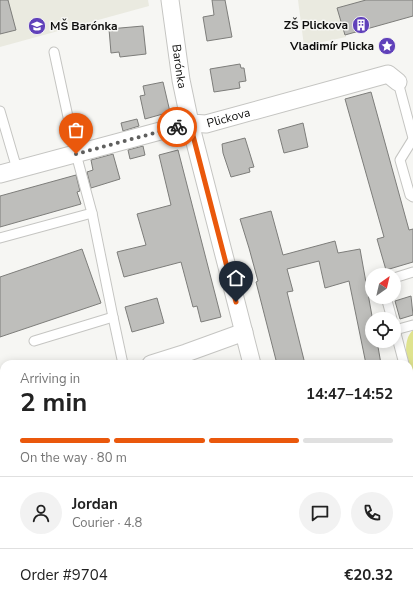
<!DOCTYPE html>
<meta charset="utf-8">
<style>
body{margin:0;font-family:"Nunito Sans",sans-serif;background:#f2f2f2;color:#222;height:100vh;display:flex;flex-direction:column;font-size:15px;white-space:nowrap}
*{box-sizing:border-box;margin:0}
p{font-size:13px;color:#767676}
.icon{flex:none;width:22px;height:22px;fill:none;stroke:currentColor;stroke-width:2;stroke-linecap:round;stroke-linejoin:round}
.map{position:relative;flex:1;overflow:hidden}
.sheet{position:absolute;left:0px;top:360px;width:413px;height:248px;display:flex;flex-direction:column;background:#fff;border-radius:12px 12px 0 0;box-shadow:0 2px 10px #0003}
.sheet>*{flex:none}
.needle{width:26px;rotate:34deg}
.tools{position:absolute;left:365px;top:268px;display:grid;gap:8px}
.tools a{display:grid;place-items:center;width:36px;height:36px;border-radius:50%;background:#fff;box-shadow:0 2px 10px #0003;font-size:20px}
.pin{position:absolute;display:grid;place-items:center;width:34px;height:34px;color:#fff;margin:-41px -17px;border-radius:50% 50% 50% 0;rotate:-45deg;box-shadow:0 0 4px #0007}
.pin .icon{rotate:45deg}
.courier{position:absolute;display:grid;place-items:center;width:40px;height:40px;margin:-20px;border:3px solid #ea580c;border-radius:50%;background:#fff;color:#222;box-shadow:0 1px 5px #0007}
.head em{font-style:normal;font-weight:700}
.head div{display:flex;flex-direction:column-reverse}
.head{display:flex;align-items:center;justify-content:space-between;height:68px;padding:0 20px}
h1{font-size:26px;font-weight:700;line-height:30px}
.bar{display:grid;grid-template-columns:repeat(4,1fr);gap:6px 4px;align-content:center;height:48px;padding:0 20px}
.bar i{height:5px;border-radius:3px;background:#e0e0e0}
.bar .current{background:#ea580c}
.bar p{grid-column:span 4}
.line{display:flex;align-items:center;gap:10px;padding:0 20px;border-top:1px solid #e0e0e0}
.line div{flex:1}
.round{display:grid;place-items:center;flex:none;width:42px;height:42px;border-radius:21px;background:#f2f2f2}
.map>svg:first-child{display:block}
.built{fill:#eaeae0}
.green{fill:#dfe38f}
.building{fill:#bebebb;stroke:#7d7d7a}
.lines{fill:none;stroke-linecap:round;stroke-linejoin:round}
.lane-casing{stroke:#c5c5c2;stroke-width:11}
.street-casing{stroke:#c5c5c2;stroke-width:19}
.lane{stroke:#fff;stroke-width:9}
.street{stroke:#fff;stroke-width:17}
.done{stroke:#5f5f5e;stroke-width:4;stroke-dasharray:0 7.2}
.route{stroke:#ea580c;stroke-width:5}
.labels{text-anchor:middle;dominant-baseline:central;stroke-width:3;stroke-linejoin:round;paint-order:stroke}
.poi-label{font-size:12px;font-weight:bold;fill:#0e0e0d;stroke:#f6f6f3;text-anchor:end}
.street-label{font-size:12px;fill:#0e0e0d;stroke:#f6f6f3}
</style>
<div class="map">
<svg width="413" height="608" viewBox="0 0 413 608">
<rect width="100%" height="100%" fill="#f6f6f3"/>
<g class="built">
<path d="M0 0H148L149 6 0 47Z"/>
<path d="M298 0H413V16L346 34V37L304 46Z"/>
</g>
<path class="green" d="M413 330V377C407 364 401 341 413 330Z"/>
<g class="building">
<path d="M0 0H8L16 30 0 34Z"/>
<path d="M212 0H225L232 37 207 41 203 17 214 15Z"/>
<path d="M366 0H413V16L345 35 337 8Z"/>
<path d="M143 26 146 54 120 57 119 52 111 53 109 29Z"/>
<path d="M240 64 241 68H244L246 81 239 82 240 88 214 92 210 69Z"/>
<path d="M163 82 170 112 145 119 140 96 145 95 143 86Z"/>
<path d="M371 92 409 230 413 229V262L386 270 377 239 384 237 345 99Z"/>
<path d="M137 119 139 126 123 131 121 123Z"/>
<path d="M303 123 308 147 284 153 278 130Z"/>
<path d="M245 138 254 167 249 168 250 172 231 177 223 153 222 144Z"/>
<path d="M143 146 145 155 130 159 128 150Z"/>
<path d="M178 150 221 317 201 322 197 306 193 307 181 262 124 277 117 252 146 245 137 214 171 205 159 155Z"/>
<path d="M113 154 120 179 91 188 87 172 93 170 91 160Z"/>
<path d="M76 175 80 191 77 192 81 204 0 227V196Z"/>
<path d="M271 211 283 255 335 241 338 253 360 249 372 316V341H377L381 364H366L349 281 325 288 319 261 287 269 293 291 287 292 305 364H277L256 282 258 281 249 248 240 219Z"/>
<path d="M82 249 101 303 0 337V277Z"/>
<path d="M411 296 413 315 400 319 395 301Z"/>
<path d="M157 298 164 323 132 332 125 307Z"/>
</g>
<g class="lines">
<defs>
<g id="lane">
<path d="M398 82 413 138"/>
<path d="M0 111 17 169"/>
<path d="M413 139 400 160 410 195 413 197"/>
<path d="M0 238 92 213 76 154 54 52"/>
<path d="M394 278 413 272"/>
<path d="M386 297 392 319"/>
<path d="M113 317 123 364"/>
<path d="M394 326 404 364"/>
<path d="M395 330 413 325"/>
<path d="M34 341 113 317 92 213"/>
<path d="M409 383 413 398"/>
<path d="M412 457H413"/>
</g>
<g id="street">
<path id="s1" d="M170 0 181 80 190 123 252 364"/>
<path id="s2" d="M0 174 190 123 206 124 388 74 398 82"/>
<path d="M151 364 186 353 244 332"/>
<path d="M0 408 4 407"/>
<path d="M409 501 413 499"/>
<path d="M124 604 125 608"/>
<path d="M278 608 284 604"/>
</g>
</defs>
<use href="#lane" class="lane-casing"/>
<use href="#street" class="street-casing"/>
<use href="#lane" class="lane"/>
<use href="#street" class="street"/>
</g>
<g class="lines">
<path class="done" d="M76 154 177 127"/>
<path class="route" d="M177 127 190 124 236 302"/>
</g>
<defs>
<symbol id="building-disc" viewBox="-11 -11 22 22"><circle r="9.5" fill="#6041ba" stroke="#f6f6f3"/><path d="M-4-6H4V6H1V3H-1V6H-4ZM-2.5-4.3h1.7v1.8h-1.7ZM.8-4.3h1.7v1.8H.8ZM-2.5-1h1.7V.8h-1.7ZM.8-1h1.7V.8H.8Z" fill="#fff"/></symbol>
<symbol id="school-disc" viewBox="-11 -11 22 22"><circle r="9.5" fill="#6041ba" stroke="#f6f6f3"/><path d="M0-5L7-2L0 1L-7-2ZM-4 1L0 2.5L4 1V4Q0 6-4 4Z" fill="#fff"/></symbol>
<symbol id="sight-disc" viewBox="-11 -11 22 22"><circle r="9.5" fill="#6041ba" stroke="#f6f6f3"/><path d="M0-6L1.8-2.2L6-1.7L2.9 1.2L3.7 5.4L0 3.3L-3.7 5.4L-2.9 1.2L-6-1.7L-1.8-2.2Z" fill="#fff"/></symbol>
</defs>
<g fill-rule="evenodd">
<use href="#building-disc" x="351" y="15" width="20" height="20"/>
<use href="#school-disc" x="27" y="16" width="20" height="20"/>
<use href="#sight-disc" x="377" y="36" width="20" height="20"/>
</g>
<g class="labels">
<g class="poi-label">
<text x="348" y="25">ZŠ Plickova</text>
<text x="50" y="26" text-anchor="start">MŠ Barónka</text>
<text x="374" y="46">Vladimír Plicka</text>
</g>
<g class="street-label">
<text stroke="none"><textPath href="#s1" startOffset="67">Barónka</textPath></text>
<text stroke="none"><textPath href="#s2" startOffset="236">Plickova</textPath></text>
</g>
</g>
</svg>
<div class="tools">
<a><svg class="needle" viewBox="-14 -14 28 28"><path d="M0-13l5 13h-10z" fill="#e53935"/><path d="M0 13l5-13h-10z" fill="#767676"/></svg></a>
<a><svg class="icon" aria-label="locate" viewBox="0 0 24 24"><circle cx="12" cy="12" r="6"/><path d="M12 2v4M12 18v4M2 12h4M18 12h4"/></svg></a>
</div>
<div class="pin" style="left:76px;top:154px;background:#ea580c"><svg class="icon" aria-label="bag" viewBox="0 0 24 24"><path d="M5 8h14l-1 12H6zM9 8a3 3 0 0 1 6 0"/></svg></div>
<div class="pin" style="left:236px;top:302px;background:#1f2937"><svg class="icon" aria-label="home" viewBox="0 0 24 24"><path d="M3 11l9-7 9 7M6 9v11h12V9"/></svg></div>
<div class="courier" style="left:177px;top:127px"><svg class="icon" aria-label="bike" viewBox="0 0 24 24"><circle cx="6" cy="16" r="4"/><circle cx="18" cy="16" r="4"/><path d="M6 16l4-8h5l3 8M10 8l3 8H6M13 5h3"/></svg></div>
<section class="sheet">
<div class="head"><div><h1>2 min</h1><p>Arriving in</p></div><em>14:47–14:52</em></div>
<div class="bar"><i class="current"></i><i class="current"></i><i class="current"></i><i></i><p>On the way · 80 m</p></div>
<div class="line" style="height:72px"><a class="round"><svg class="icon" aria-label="person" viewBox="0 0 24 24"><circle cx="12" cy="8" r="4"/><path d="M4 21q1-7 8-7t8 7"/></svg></a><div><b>Jordan</b><p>Courier · 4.8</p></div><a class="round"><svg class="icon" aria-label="chat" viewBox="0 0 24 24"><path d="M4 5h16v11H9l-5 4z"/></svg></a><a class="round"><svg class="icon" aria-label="phone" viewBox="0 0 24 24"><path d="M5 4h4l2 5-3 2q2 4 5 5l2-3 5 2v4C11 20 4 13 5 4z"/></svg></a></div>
<div class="line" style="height:52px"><div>Order #9704</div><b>€20.32</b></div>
</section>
</div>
